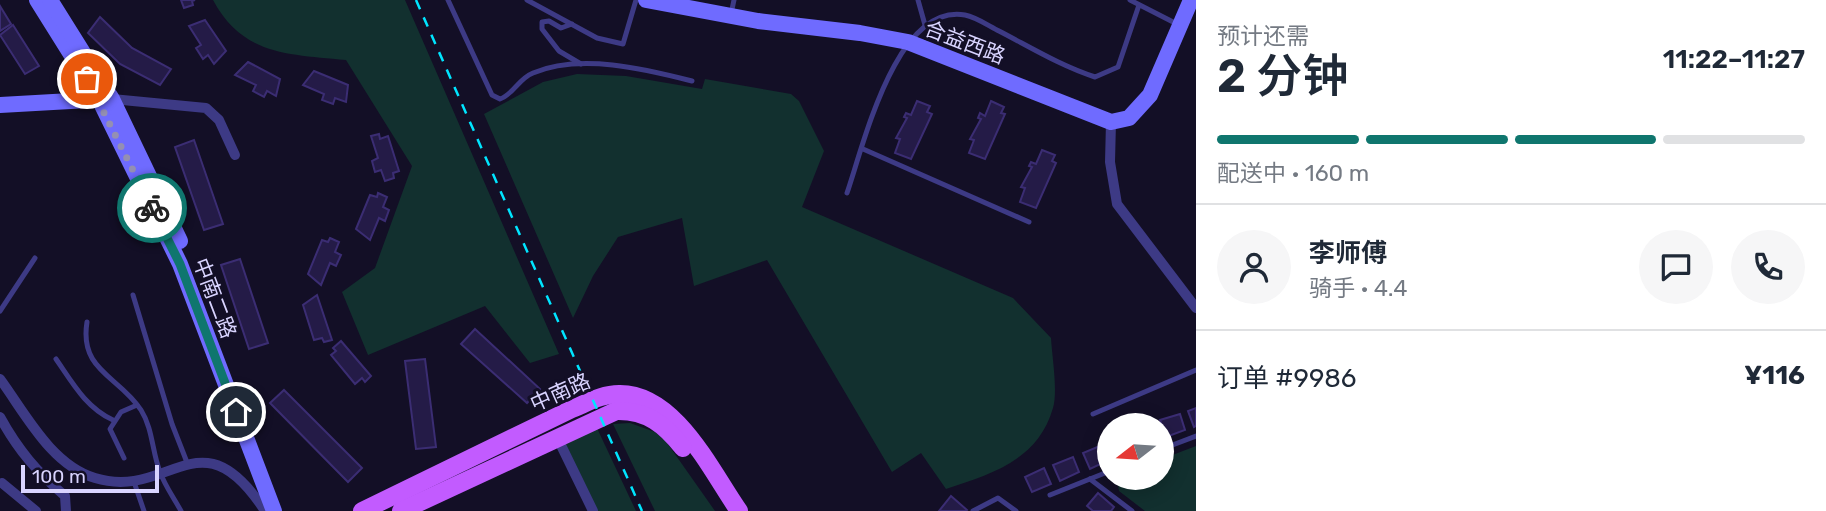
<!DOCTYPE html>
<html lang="zh">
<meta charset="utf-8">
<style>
body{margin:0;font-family:Rubik,"Noto Sans SC",sans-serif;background:#f6f6f7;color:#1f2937;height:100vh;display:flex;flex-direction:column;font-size:26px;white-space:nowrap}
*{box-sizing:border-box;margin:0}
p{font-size:23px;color:#747a83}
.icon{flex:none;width:38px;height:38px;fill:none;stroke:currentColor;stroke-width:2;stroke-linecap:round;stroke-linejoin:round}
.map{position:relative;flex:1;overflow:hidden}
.drawer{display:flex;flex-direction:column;background:#fff;width:630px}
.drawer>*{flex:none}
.needle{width:46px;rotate:253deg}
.fabs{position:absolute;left:1097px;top:413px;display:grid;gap:14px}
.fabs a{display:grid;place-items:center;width:77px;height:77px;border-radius:50%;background:#fff;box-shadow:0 4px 18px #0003;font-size:35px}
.scale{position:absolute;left:21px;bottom:18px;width:138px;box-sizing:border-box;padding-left:7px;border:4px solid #d9d4ff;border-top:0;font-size:19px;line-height:24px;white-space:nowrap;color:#d9d4ff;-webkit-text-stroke:5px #130f26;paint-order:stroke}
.pin{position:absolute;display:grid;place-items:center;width:60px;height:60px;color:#fff;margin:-30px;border:4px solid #fff;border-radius:50%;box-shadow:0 2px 7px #0007}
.courier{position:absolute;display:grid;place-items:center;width:70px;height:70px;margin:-35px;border:5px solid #0f766e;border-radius:50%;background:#fff;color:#222;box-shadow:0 2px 9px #0007}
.headline em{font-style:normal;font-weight:600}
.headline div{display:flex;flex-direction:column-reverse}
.headline{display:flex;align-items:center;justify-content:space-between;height:119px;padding:0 21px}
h1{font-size:46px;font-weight:600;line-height:52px}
.bar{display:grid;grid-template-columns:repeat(4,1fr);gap:10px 7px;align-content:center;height:84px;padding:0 21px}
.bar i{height:9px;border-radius:5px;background:#e0e1e3}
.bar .on{background:#0f766e}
.bar p{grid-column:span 4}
.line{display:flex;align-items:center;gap:18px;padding:0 21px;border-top:2px solid #e0e1e3}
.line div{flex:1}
.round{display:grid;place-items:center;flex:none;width:74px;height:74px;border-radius:37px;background:#f6f6f7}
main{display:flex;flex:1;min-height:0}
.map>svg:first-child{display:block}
.green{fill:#12302f}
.building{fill:#241b47;stroke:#3b2d73;stroke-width:2}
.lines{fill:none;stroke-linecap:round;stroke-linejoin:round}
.lane{stroke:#3d3a85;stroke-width:5}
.street{stroke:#3d3a85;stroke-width:10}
.secondary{stroke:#6f6bff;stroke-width:16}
.primary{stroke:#c25bff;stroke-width:18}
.rail{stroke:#00e5ff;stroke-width:2.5;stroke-dasharray:10 9;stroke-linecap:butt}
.done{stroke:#948fb3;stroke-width:7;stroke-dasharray:0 12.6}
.route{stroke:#0f766e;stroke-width:9}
.labels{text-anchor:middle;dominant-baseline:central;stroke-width:6;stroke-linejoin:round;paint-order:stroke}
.street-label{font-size:21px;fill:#d9d4ff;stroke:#130f26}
</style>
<main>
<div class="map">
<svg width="1196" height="511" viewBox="0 0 1196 511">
<rect width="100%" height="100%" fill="#130f26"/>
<g class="green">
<path d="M213 0H405L559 354 530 363 485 306 368 355 342 292 375 268 412 166 346 60C289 54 243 56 213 0Z"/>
<path d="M577 74 626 76 702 89 705 79 791 94 799 101 824 151 802 207 1013 298 1051 338C1052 356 1058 391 1053 408 1038 460 992 474 946 489L921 453 892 472 767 260 694 286 682 218 618 237 593 276 573 318 484 114 543 82Z"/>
<path d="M630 423 655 432 665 440 715 511H655L613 424Z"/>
<path d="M596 426 636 511H596L562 442Z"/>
<path d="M1196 446V511H1145L1119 491 1117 480 1121 478H1162V459Z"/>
</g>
<g class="building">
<path d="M181 0H195L192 1 193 5 184 8Z"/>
<path d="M0 6 11 24 0 31Z"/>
<path d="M100 17 132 48 171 69 160 85 120 64 88 33Z"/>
<path d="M205 20 226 51 214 64 208 55 203 59 196 48 201 45 189 26Z"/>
<path d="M13 25 39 66 25 74 0 35Z"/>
<path d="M248 62 280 79 276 96 267 91 264 97 253 91 256 85 235 75Z"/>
<path d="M314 71 348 85 346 102 335 98 333 104 322 100 324 94 303 85Z"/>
<path d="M917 101 930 106 927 112 932 114 911 159 895 153 900 139 896 138 907 118 904 117 906 113 911 115Z"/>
<path d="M991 101 1004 107 1001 113 1005 114 985 159 969 153 974 140 970 139 981 119 978 118 980 113 985 116Z"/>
<path d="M379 134 380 139 388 136 399 171 393 173 394 178 385 181 381 170 375 172 372 161 378 158 371 136Z"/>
<path d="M194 140 223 224 204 230 175 147Z"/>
<path d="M1042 150 1055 155 1052 161 1056 163 1036 208 1020 202 1025 188 1021 187 1032 167 1029 166 1031 162 1036 164Z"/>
<path d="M378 193 387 197 383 207 389 210 385 221 379 218 370 240 356 229 370 195 377 197Z"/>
<path d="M330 238 339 242 335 252 341 255 336 266 330 263 321 285 308 274 322 240 328 242Z"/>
<path d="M240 259 268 343 249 349 221 265Z"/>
<path d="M317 295 332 340 324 342 322 338 314 340 303 305Z"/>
<path d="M475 329 540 389 527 403 461 344Z"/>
<path d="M341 341 371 376 365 382 362 378 355 384 331 355 336 351 333 348Z"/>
<path d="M425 359 436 447 416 449 405 361Z"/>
<path d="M284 390 362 468 348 482 270 403Z"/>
<path d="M1196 408V426L1194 427 1188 411Z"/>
<path d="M1180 414 1185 430 1166 437 1160 420Z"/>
<path d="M1102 445 1109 460 1090 469 1083 453Z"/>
<path d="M1073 457 1079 472 1060 481 1053 465Z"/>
<path d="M1044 468 1051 484 1032 492 1025 477Z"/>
<path d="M1098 493 1114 507 1111 511H1093L1087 506Z"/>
<path d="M951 496 967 510 966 511H939Z"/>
</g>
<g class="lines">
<g class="lane">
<path d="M448 0 492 95 500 99C514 94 518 79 533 73 580 53 645 69 692 81"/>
<path d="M527 0 597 38 623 44 636 0"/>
<path d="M918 0 925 25"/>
<path d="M1130 0 1177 24"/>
<path d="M731 14 734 0"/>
<path d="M572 24 561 28 549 21 542 22V29L559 51 581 64"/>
<path d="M863 149 1029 222"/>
<path d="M847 193C864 144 896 3 965 15 976 17 989 26 999 31 1030 47 1061 66 1095 77L1118 67 1139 5"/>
<path d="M133 295 172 424 188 465"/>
<path d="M0 311 35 258"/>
<path d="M87 322C79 371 119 376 141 410 153 429 152 452 160 472 165 486 174 498 181 511"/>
<path d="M56 359C72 382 86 408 113 420"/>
<path d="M1093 414 1196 370"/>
<path d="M1162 449 1196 436"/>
<path d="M124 458 110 429 121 412 137 405"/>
<path d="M133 479 144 511"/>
<path d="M1090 479 1132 511"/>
<path d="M1050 495 1110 471"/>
<path d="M973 511 998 498 1016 511"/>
</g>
<g class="street">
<path d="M112 99 206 108 219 120 235 155"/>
<path d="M1111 122 1110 162 1117 204 1196 308"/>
<path d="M0 379C25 413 51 465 95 478 170 501 200 411 265 511"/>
<path d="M0 417C18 450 37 472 65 496L66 511"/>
<path d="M557 437 593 511"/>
<path d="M2 483 36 511"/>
</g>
<g class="secondary">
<path d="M37 0 99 99 180 264 274 511"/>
<path d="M50 0 112 99 180 241"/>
<path d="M646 0 758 21 860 33 908 42 1111 122 1129 118 1150 95 1191 0"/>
<path d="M0 105 106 99"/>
</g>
<g class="primary">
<path d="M362 511 572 409C587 403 602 394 619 394 675 393 711 471 739 511"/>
<path d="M401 511 616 411C647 410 665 425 683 448"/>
</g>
<path class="rail" d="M416 0 642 511"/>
</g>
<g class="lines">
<path class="done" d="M87 79 152 208"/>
<path class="route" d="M152 208 180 264 236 412"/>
</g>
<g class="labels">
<g class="street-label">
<text transform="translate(965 42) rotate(21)">合益西路</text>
<text transform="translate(215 298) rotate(69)">中南二路</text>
<text transform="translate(560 392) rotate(-24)">中南路</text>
</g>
</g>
</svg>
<div class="fabs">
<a><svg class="needle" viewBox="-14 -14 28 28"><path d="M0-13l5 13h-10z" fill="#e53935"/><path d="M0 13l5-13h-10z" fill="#747a83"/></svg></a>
</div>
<div class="scale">100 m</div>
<div class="pin" style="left:87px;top:79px;background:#ea580c"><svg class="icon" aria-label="bag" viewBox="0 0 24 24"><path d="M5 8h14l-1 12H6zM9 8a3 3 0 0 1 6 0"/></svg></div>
<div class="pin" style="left:236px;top:412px;background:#1f2937"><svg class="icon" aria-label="home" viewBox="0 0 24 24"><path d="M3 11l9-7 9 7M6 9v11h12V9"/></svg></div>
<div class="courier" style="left:152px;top:208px"><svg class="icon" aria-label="bike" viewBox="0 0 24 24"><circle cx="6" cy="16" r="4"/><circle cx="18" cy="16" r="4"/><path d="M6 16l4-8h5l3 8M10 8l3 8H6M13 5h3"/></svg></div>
</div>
<section class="drawer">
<div class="headline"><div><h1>2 分钟</h1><p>预计还需</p></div><em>11:22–11:27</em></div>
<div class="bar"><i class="on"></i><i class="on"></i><i class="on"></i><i></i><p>配送中 · 160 m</p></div>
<div class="line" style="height:126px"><a class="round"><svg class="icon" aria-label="person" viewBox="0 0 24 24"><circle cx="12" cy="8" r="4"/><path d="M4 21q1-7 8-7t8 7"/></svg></a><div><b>李师傅</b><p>骑手 · 4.4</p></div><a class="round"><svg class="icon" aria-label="chat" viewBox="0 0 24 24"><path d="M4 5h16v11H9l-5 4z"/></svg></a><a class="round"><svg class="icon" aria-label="phone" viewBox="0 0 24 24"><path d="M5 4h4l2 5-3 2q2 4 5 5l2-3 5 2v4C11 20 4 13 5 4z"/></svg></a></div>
<div class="line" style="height:91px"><div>订单 #9986</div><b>¥116</b></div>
</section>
</main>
